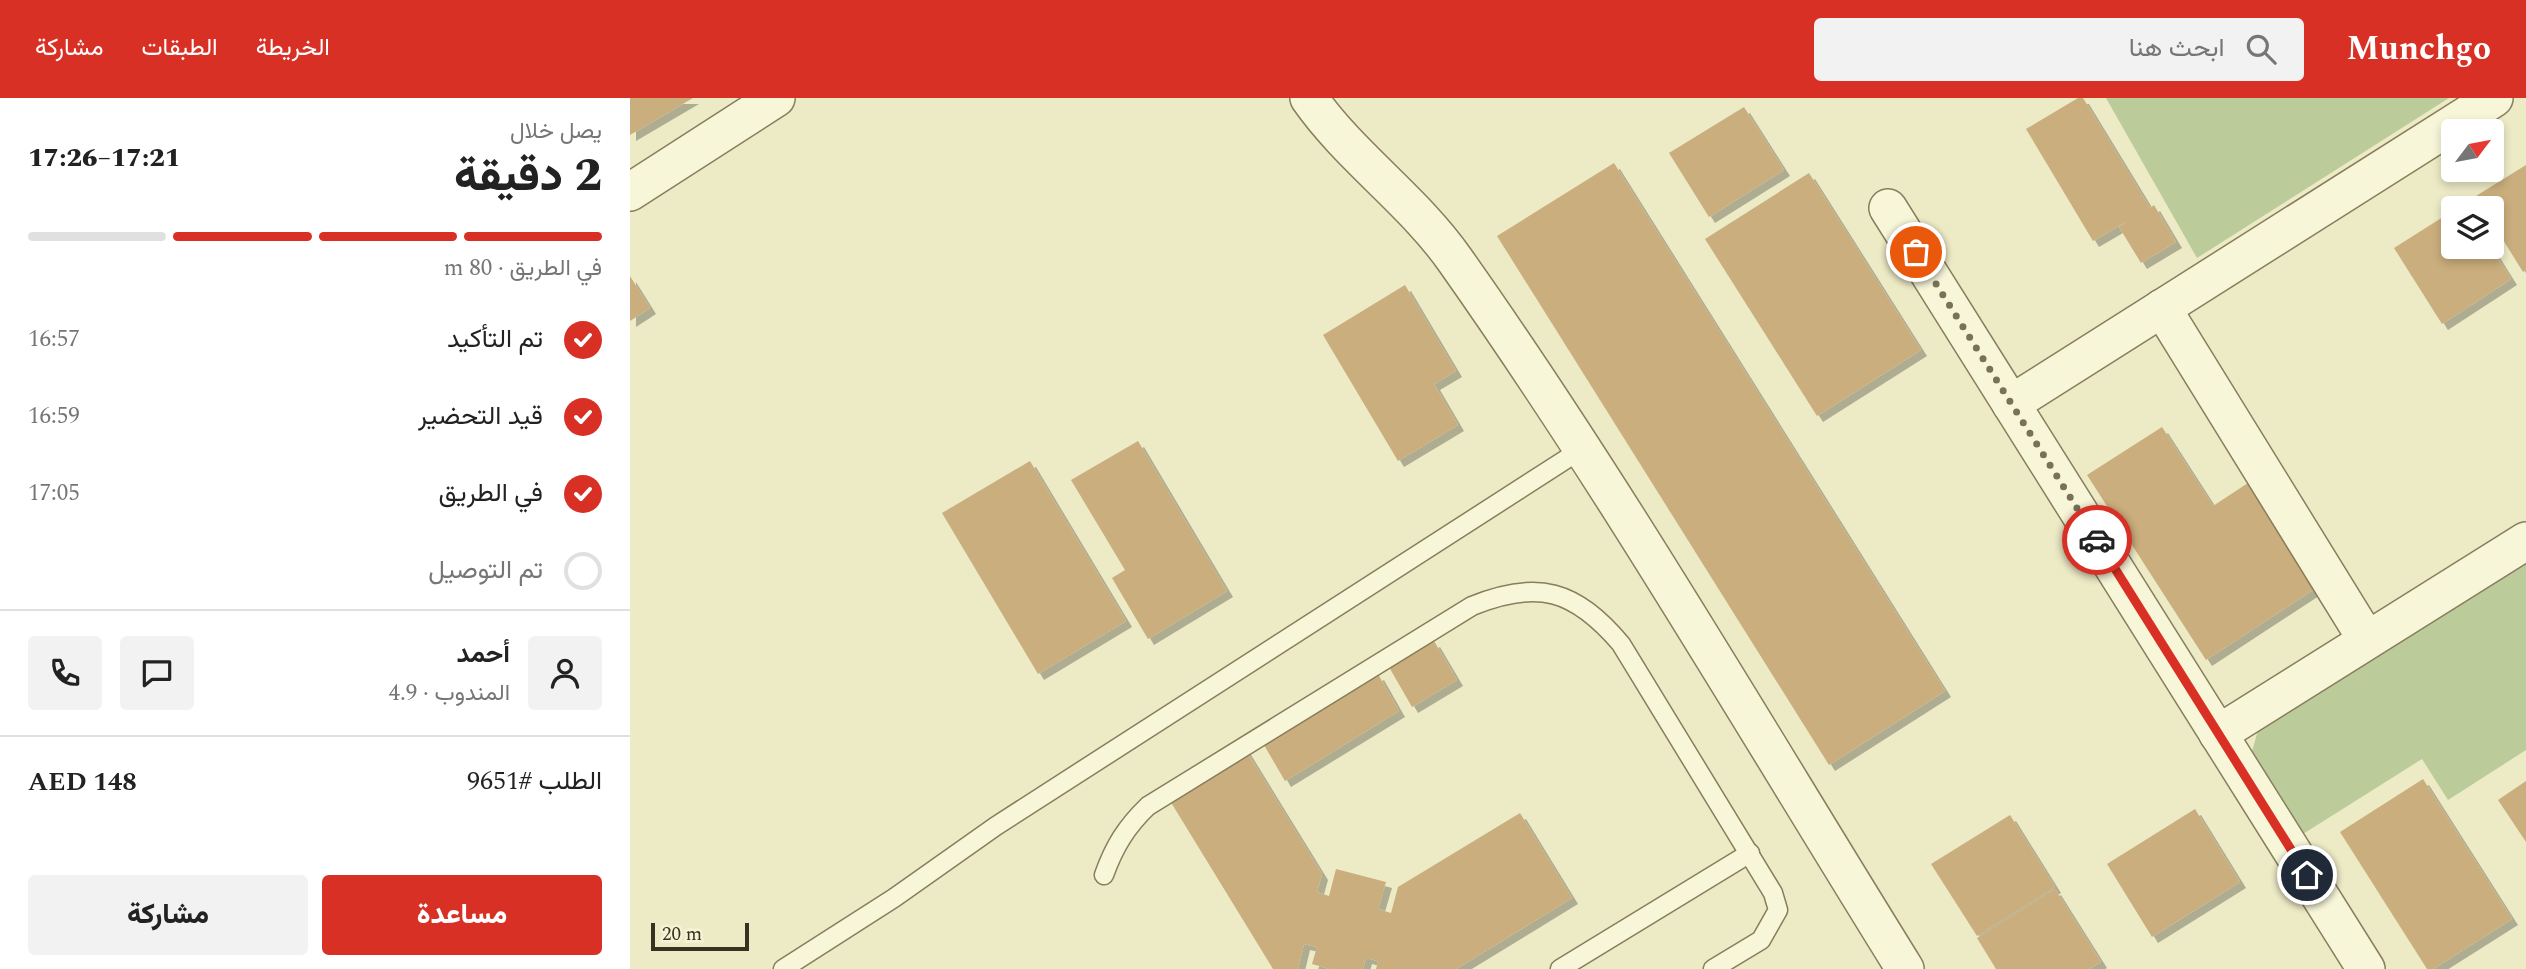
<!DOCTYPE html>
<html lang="ar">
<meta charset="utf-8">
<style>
body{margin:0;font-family:Spectral,Vazirmatn,serif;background:#f2f2f2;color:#222;direction:rtl;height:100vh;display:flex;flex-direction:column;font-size:26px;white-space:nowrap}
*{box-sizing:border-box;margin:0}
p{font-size:23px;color:#767676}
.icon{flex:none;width:38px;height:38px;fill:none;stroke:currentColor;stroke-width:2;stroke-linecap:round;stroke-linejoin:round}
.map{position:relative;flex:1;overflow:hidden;direction:ltr}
.details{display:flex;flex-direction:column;background:#fff;width:630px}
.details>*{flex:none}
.needle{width:46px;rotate:58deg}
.buttons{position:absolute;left:1811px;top:21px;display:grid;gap:14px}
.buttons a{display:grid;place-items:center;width:63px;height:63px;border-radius:7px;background:#fff;box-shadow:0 4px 10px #0003;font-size:35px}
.scale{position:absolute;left:21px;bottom:18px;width:98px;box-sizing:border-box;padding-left:7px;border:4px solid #39311f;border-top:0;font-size:19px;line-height:24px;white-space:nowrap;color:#39311f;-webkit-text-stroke:5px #f5f3d5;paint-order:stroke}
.pin{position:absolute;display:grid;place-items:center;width:60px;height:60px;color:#fff;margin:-30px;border:4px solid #fff;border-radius:50%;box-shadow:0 2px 7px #0007}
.courier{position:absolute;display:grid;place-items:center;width:70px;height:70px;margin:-35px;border:5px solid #d93025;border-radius:50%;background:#fff;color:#222;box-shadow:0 2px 9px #0007}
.head em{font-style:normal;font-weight:800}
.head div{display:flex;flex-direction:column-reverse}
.head{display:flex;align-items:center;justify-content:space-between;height:119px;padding:0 28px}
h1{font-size:46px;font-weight:800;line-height:52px}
.bar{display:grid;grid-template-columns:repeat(4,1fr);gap:10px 7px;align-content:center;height:84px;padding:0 28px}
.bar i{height:9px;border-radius:5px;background:#e0e0e0}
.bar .on{background:#d93025}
.bar p{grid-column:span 4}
.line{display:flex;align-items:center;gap:18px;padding:0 28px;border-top:2px solid #e0e0e0}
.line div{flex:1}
.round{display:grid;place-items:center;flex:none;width:74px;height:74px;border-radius:7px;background:#f2f2f2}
ol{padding:0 28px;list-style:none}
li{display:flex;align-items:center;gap:21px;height:77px}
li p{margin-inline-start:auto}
li .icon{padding:7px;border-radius:50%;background:#d93025;color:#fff;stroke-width:4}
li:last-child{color:#767676}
li i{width:38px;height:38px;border:4px solid #e0e0e0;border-radius:50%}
.action{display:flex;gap:14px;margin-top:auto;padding:14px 28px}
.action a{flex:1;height:80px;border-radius:7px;background:#d93025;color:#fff;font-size:28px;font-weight:800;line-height:80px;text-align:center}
.action a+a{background:#f2f2f2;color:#222}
header{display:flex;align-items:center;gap:42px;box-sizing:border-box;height:98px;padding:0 35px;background:#d93025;color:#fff}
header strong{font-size:33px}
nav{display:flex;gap:38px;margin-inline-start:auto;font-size:24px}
.search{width:490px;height:63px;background:#f2f2f2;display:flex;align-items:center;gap:18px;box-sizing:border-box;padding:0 24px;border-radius:7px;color:#767676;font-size:26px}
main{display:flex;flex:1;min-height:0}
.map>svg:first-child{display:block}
.green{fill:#bbcb9a}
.building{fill:#caae7d;filter:url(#shadow)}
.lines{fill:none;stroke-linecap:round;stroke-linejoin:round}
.lane-casing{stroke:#887d5c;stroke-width:21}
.street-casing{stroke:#887d5c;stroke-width:40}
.lane{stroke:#f8f6d9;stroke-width:18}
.street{stroke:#f8f6d9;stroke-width:37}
.done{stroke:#787259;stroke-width:7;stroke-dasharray:0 12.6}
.route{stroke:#d93025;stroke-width:9}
</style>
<header>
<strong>Munchgo</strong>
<div class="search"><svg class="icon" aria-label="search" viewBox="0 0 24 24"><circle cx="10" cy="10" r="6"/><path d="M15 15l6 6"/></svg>ابحث هنا</div>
<nav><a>الخريطة</a><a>الطبقات</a><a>مشاركة</a></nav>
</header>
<main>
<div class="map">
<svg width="1896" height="871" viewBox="0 0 1896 871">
<defs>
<filter id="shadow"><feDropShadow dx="6" dy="6" stdDeviation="0" flood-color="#0004"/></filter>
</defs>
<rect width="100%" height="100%" fill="#edeac6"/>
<g class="green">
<path d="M1476 0H1819L1567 160Z"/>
<path d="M1896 463V652L1818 702 1792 661 1665 741 1618 668 1628 632Z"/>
</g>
<g class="building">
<path d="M0 0H63L0 37Z"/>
<path d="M1448 0H1453L1520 110 1524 107 1546 144 1511 165 1489 129 1499 122 1463 143 1396 31Z"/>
<path d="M1114 9 1154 72 1079 119 1039 55Z"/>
<path d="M984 65 1315 593 1199 667 867 138Z"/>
<path d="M1896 67V172L1893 174 1862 124V110H1853L1846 98Z"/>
<path d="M1179 75 1291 252 1187 318 1075 141Z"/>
<path d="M1824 112V149H1861L1881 181 1812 226 1764 150Z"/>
<path d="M0 178 20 210 0 223Z"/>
<path d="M775 187 826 273 804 286 828 327 768 363 693 237Z"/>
<path d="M1532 329 1583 408 1621 383 1686 490 1576 562 1457 377Z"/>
<path d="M508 343 597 493 518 541 482 480 495 472 441 382Z"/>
<path d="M400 363 496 523 408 576 312 415Z"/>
<path d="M804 543 827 582 782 609 759 569Z"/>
<path d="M748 576 769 613 655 683 634 647Z"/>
<path d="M612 646 692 776 687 794 699 798 706 771 756 784 748 811 761 815 768 789 890 715 942 800 826 871H746L748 863 736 860 733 871H700L682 866 687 849 674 846 668 871H643L534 693Z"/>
<path d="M1793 681 1882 821 1803 871H1797L1710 734Z"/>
<path d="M1896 683V744L1868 702Z"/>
<path d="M1565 711 1610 784 1522 839 1477 766Z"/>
<path d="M1380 717 1425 789 1347 838 1301 766Z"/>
<path d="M1425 791 1471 864 1459 871H1366L1347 840Z"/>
</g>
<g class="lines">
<defs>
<g id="lane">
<path d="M474 777C484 749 496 729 518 708L842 508C908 481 945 492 991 546L1143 795 1148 812 1131 842 1083 871"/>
<path d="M153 871 264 800 366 728 952 351"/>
<path d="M930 871 1120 755"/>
</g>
<g id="street">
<path d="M679 0C721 60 783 102 825 162 986 390 1127 633 1275 871"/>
<path d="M0 94 146 0"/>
<path d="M1258 110 1736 871"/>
<path d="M1532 210 1737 542"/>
<path d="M1381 306 1864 0"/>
<path d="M1588 636 1896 443"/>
</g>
</defs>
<use href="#lane" class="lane-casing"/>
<use href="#street" class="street-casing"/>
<use href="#lane" class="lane"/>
<use href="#street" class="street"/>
</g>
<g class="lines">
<path class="done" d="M1286 154 1467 442"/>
<path class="route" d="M1467 442 1677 777"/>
</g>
</svg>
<div class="buttons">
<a><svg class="needle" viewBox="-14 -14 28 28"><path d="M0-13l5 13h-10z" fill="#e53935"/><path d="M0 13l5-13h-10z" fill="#767676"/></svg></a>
<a><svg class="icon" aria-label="layers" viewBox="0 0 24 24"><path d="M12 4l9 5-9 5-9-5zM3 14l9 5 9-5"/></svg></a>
</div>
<div class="scale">20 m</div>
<div class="pin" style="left:1286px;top:154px;background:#ea580c"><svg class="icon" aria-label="bag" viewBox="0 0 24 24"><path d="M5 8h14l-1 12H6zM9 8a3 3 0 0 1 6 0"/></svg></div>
<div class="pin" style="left:1677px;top:777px;background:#1f2937"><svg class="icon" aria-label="home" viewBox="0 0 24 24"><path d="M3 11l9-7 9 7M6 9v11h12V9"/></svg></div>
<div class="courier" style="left:1467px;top:442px"><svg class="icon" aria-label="car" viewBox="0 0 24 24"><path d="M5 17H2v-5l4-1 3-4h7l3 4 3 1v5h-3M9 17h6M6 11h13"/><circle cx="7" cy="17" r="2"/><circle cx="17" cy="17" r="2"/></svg></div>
</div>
<section class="details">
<div class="head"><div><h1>2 دقيقة</h1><p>يصل خلال</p></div><em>17:21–17:26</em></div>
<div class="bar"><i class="on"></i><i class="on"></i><i class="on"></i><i></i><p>في الطريق · 80 m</p></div>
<ol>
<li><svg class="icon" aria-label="check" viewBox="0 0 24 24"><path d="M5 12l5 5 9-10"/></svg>تم التأكيد<p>16:57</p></li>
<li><svg class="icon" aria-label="check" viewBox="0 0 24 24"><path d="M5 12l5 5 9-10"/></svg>قيد التحضير<p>16:59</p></li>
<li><svg class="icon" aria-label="check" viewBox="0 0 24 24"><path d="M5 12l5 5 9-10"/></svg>في الطريق<p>17:05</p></li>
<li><i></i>تم التوصيل</li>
</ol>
<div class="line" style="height:126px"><a class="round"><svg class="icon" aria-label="person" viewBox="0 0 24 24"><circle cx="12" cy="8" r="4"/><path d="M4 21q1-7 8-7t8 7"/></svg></a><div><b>أحمد</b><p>المندوب · 4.9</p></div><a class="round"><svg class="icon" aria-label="chat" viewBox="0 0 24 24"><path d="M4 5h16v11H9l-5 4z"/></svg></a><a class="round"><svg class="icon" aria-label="phone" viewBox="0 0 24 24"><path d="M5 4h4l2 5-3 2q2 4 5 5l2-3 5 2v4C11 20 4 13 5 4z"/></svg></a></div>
<div class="line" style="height:91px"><div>الطلب #9651</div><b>AED 148</b></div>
<div class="action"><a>مساعدة</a><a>مشاركة</a></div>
</section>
</main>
